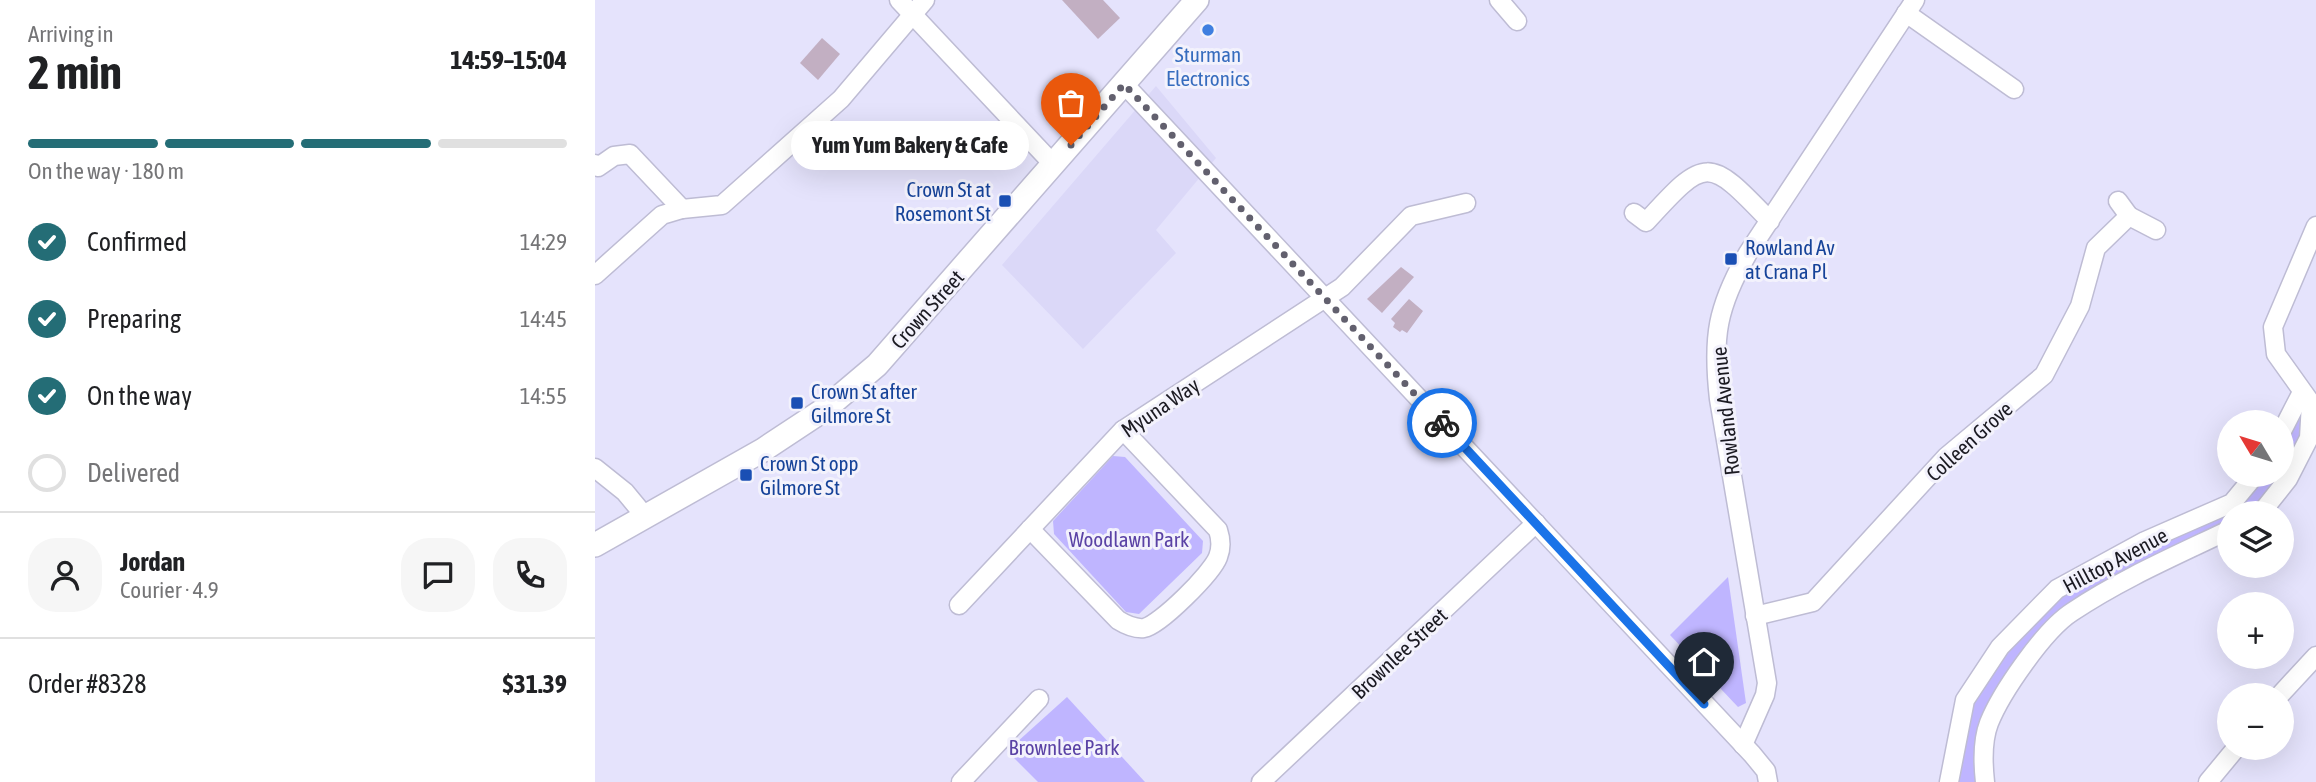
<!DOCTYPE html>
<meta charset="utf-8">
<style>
body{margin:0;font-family:"Asap Condensed",sans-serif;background:#f6f6f6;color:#202124;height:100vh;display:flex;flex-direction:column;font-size:26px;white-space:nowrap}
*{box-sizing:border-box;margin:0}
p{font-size:23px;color:#757577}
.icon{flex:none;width:38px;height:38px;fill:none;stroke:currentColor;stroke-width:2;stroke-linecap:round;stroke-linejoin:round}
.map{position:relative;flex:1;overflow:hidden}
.details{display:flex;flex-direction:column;background:#fff;width:595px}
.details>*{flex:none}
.needle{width:46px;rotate:308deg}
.buttons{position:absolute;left:1622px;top:410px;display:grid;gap:14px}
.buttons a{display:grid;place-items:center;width:77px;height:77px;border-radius:50%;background:#fff;box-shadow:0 7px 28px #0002;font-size:35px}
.pin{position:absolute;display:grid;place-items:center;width:60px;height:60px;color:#fff;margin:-72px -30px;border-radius:50% 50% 50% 0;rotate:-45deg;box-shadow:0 0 7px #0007}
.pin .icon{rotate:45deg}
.courier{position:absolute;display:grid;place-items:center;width:70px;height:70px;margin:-35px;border:5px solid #1a73e8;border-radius:50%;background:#fff;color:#222;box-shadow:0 2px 9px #0007}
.bubble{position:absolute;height:49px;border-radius:24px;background:#fff;box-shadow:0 7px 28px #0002;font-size:23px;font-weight:700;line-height:49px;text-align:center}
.summary em{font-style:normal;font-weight:700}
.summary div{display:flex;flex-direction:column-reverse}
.summary{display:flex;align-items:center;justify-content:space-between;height:119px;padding:0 28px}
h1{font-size:46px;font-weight:700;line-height:52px}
.bar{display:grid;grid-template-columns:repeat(4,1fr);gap:10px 7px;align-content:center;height:84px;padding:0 28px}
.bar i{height:9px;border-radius:5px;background:#e0e0e0}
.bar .active{background:#246d76}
.bar p{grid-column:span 4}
.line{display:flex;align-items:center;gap:18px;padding:0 28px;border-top:2px solid #e0e0e0}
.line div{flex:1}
.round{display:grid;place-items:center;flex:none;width:74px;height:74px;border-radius:28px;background:#f6f6f6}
ol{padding:0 28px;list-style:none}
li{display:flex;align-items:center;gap:21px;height:77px}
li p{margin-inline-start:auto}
li .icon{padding:7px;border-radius:50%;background:#246d76;color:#fff;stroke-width:4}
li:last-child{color:#757577}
li i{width:38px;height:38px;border:4px solid #e0e0e0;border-radius:50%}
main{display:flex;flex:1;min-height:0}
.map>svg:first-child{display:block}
.built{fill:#dbd8f8}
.green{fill:#bfb5ff}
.building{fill:#c2afc2}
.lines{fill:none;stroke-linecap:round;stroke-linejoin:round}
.minor-casing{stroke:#bebcd4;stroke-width:21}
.major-casing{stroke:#bebcd4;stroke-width:26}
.minor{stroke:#fff;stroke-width:18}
.major{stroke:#fff;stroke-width:23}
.done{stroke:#62606e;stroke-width:7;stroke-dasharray:0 12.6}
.route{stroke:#1a73e8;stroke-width:9}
.shop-dot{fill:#3f7fe0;stroke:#f3f2fc;stroke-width:2.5}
.transit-dot{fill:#1a4fb4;stroke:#f3f2fc;stroke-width:2.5}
.labels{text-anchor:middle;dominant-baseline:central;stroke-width:6;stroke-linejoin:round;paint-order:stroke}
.shop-label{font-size:21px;fill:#366cbe;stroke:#f3f2fc}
.transit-label{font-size:21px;fill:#164399;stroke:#f3f2fc;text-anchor:start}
.street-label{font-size:21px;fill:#1b1a22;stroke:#f3f2fc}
.park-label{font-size:21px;fill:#5a42a5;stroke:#f3f2fc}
</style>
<main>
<section class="details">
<div class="summary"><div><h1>2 min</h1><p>Arriving in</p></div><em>14:59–15:04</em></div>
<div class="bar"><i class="active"></i><i class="active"></i><i class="active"></i><i></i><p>On the way · 180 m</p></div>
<ol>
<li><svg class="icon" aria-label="check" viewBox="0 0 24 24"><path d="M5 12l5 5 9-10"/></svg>Confirmed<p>14:29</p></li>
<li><svg class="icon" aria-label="check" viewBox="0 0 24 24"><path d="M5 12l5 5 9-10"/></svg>Preparing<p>14:45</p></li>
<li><svg class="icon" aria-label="check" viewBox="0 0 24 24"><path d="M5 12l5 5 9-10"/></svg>On the way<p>14:55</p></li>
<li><i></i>Delivered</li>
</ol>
<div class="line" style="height:126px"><a class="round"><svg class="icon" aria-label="person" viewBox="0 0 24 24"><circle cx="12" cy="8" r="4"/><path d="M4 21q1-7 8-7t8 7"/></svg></a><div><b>Jordan</b><p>Courier · 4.9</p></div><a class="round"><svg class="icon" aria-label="chat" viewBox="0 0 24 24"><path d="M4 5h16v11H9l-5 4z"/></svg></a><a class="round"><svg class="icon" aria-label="phone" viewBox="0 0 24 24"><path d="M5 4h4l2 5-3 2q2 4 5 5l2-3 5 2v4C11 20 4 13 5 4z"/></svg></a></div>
<div class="line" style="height:91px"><div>Order #8328</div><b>$31.39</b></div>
</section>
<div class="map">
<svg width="1721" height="782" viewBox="0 0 1721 782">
<rect width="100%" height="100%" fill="#e5e3fc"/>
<path class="built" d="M561 86 621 158 561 230 581 253 488 349 407 265Z"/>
<g class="green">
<path d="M1701 415 1709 425C1702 451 1680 506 1652 513 1647 514 1640 513 1634 513V524L1487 598 1426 657 1383 782H1362L1375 711 1392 673 1469 591 1669 474H1687V445Z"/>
<path d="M518 456 530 457 608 541 607 553 544 614 531 612 459 534 458 521Z"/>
<path d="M1133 577 1151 703 1143 707 1075 635Z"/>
<path d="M472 697 550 782H443L412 751Z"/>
</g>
<g class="building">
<path d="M467 0H508L525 18 503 39Z"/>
<path d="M227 38 245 54 223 80 205 63Z"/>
<path d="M806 267 819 277 787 313 772 299Z"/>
<path d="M814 299 828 311 812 333 807 330 805 332 798 327 800 323 796 319Z"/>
</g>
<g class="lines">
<defs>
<g id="minor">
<path d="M304 0 459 165"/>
<path d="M904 0 922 21"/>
<path d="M1311 13 1419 89"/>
<path d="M529 84 1157 754 1171 771 1173 782"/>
<path d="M0 164 3 167 19 156 35 154 87 209 127 205 246 99 330 0"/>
<path d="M1523 201 1534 216"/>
<path d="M1039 213 1051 222C1111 156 1113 156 1175 221"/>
<path d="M0 275 67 215 87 209"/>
<path d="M1687 431 1707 392"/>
<path d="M0 468 30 492 49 515"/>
<path d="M1666 513 1693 479 1714 438 1716 403 1681 354 1678 327 1721 226"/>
<path d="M435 529 523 620C531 625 539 629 549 628 565 625 617 573 623 557 627 547 626 539 623 530L528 430"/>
<path d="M364 605 528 430 747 287 816 216 871 203"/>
<path d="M1160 616 1218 602 1351 457 1449 375 1485 306 1501 248 1534 216 1561 230"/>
<path d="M1685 695 1721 656"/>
<path d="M1148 745 1170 695 1172 683 1124 399C1117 337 1122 307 1153 253L1320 0"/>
<path d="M366 782 444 699"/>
<path d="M666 782 941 523"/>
<path d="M1354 782 1370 700 1405 647 1462 589 1550 541 1637 503 1661 474"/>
<path d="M1390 782C1388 764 1387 741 1394 723 1406 693 1449 630 1477 612 1526 579 1582 555 1634 530"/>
<path d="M1613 782 1642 747"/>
</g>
<path id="major" d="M0 545 168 450 230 409 282 365 602 0"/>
</defs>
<use href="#minor" class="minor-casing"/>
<use href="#major" class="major-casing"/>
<use href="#minor" class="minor"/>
<use href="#major" class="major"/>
</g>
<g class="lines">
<path class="done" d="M476 145 529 84 847 423"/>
<path class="route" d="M847 423 1109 704"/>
</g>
<circle class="shop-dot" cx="613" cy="30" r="7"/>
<g class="transit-dot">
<rect x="403" y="194" width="14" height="14" rx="3.5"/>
<rect x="1129" y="252" width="14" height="14" rx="3.5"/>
<rect x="195" y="396" width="14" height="14" rx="3.5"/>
<rect x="144" y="468" width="14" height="14" rx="3.5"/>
</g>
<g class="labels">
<g class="shop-label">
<text x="613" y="54">Sturman<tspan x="613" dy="24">Electronics</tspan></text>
</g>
<g class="transit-label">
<text x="396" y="189" text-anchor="end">Crown St at<tspan x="396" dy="24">Rosemont St</tspan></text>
<text x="1150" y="247">Rowland Av<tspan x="1150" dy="24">at Crana Pl</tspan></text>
<text x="216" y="391">Crown St after<tspan x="216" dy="24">Gilmore St</tspan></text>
<text x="165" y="463">Crown St opp<tspan x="165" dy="24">Gilmore St</tspan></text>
</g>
<g class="street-label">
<text transform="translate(332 309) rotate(-48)">Crown Street</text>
<text transform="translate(565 407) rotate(-34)">Myuna Way</text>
<text transform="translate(1130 411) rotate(-96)">Rowland Avenue</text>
<text transform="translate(1374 441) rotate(-42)">Colleen Grove</text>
<text transform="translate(1520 560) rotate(-28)">Hilltop Avenue</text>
<text transform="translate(804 653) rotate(-43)">Brownlee Street</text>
</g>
<g class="park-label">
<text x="534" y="539">Woodlawn Park</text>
<text x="469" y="747">Brownlee Park</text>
</g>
</g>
</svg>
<div class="buttons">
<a><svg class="needle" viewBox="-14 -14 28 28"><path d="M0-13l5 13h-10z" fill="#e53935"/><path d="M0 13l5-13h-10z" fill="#757577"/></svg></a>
<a><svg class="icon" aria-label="layers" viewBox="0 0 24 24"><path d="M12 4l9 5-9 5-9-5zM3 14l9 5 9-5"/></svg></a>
<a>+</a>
<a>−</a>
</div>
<div class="pin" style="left:476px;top:145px;background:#ea580c"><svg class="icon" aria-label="bag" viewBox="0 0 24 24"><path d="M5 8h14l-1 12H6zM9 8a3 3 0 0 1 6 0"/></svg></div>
<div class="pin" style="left:1109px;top:704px;background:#1f2937"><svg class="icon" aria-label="home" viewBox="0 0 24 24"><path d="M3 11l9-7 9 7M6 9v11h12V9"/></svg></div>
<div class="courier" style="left:847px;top:423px"><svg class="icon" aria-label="bike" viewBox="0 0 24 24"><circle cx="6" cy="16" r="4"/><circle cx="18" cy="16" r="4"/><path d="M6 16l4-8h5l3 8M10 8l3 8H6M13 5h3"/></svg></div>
<div class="bubble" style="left:196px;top:121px;width:238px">Yum Yum Bakery &amp; Cafe</div>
</div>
</main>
